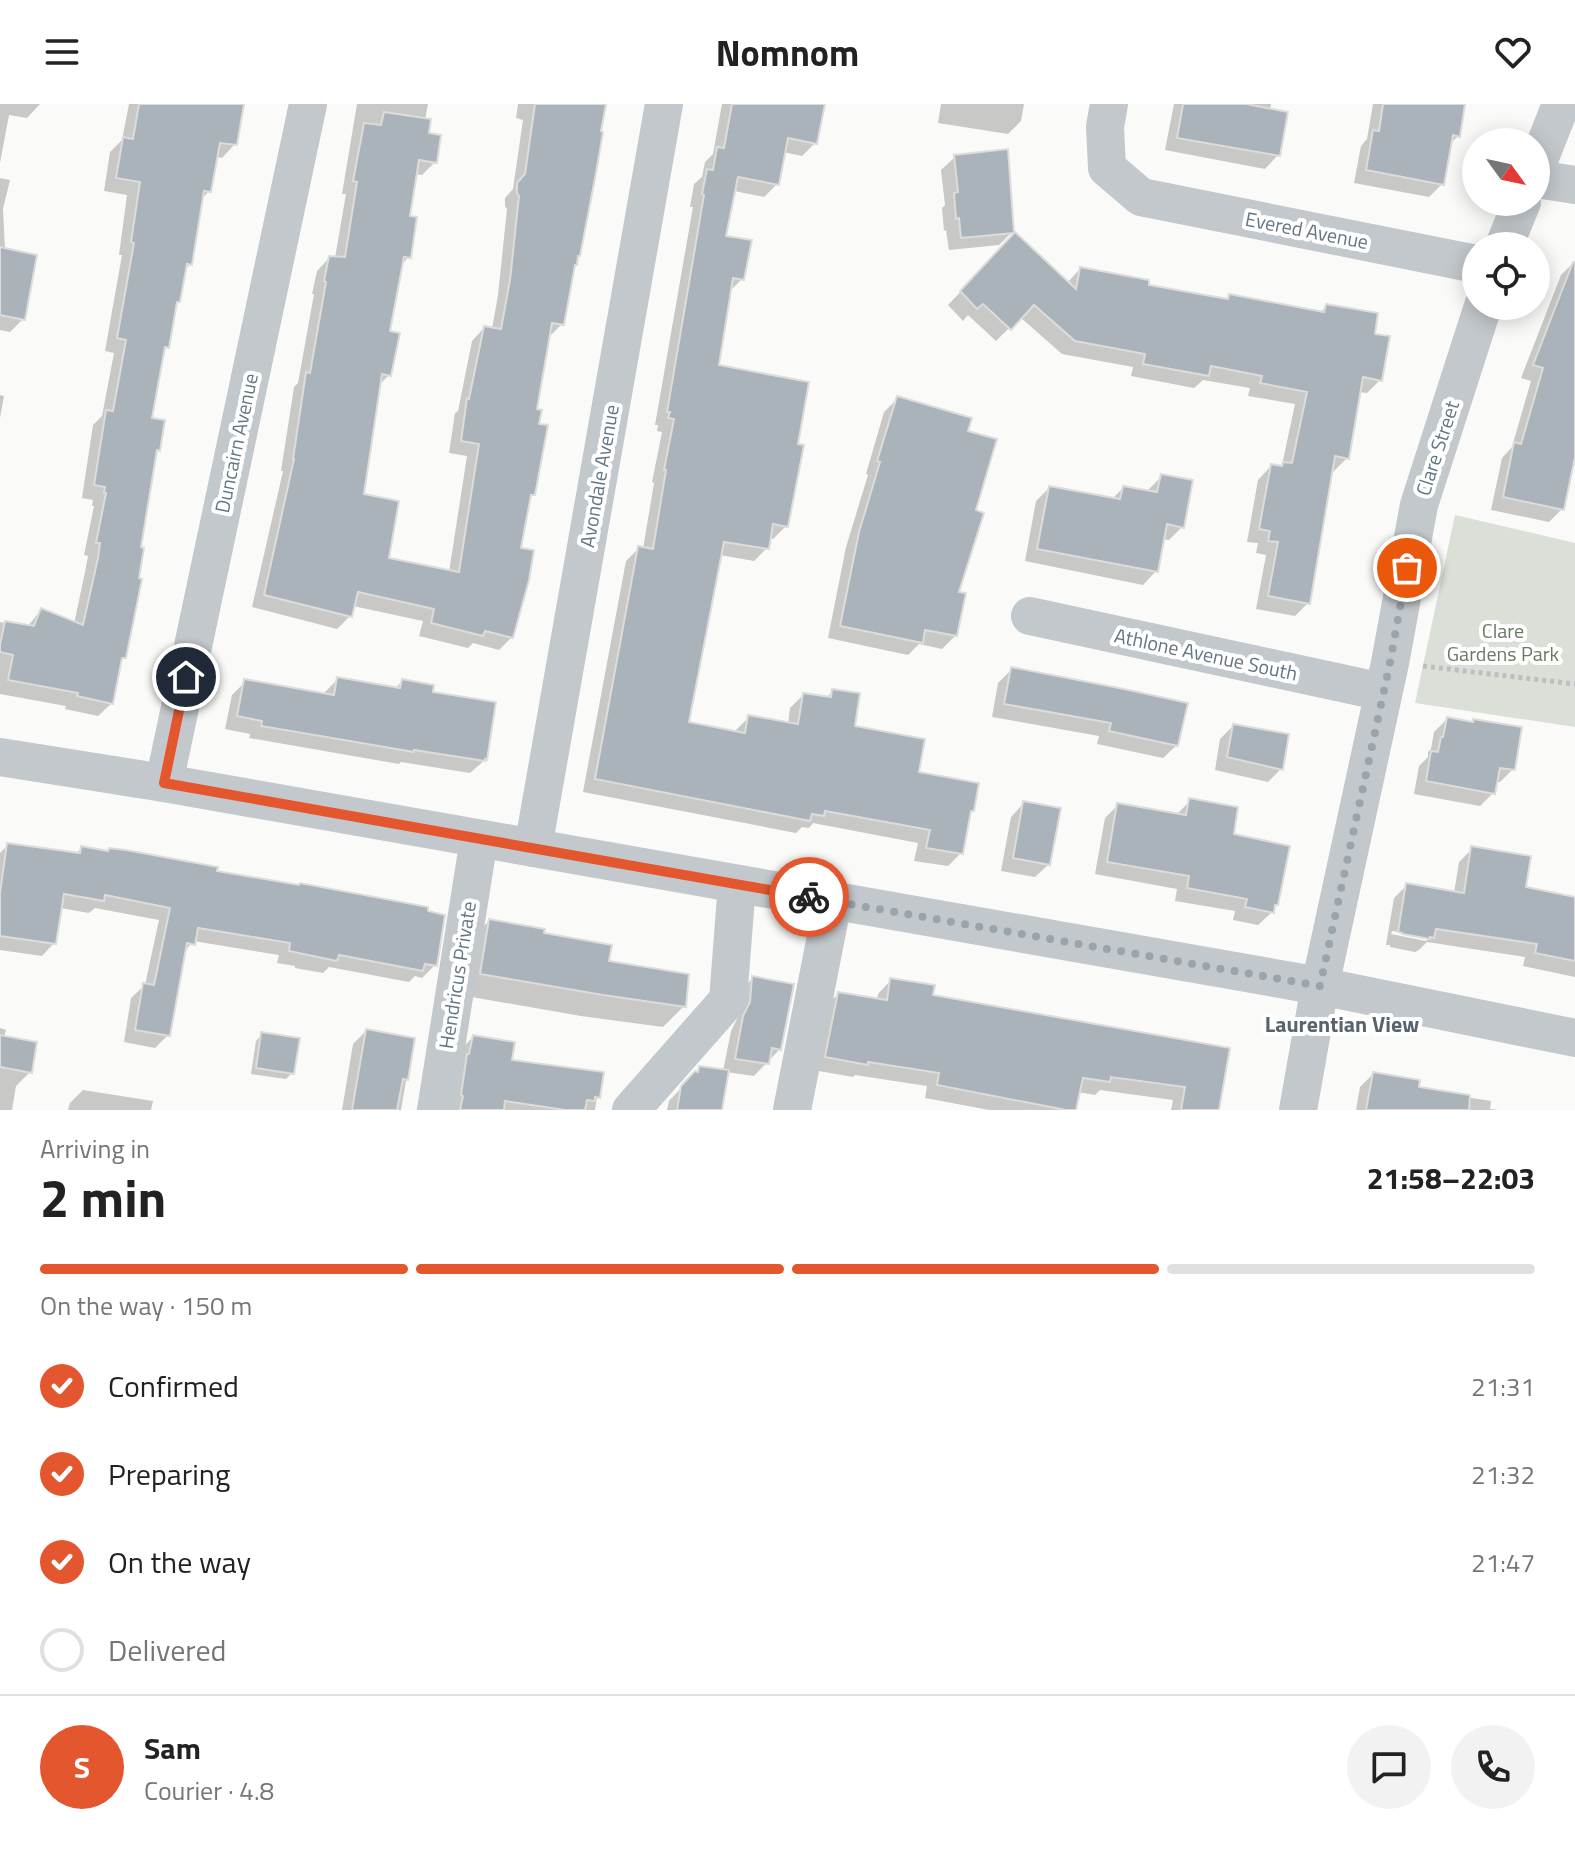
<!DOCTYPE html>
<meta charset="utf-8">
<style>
body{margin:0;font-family:"Titillium Web",sans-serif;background:#f2f2f2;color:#222;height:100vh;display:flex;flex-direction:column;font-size:30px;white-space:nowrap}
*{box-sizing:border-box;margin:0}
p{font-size:26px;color:#767676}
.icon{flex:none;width:44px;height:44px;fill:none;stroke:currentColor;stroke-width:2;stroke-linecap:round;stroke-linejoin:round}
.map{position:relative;height:1006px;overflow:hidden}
.details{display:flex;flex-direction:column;background:#fff;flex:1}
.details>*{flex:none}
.needle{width:52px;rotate:123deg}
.fabs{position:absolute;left:1462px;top:24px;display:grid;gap:16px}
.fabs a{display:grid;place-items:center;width:88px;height:88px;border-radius:50%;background:#fff;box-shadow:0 4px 20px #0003;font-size:40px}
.pin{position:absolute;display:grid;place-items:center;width:68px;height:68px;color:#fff;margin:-34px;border:4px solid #fff;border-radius:50%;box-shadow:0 2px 8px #0007}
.courier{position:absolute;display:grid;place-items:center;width:80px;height:80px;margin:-40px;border:6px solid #e4572e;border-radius:50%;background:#fff;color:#222;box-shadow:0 2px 10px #0007}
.summary em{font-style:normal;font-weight:700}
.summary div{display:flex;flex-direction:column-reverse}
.summary{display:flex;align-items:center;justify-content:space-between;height:136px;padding:0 40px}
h1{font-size:52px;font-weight:700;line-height:60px}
.bar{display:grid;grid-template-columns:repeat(4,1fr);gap:12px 8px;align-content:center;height:96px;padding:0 40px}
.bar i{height:10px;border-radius:6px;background:#e0e0e0}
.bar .active{background:#e4572e}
.bar p{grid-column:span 4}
.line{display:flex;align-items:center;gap:20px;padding:0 40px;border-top:2px solid #e0e0e0}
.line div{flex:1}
.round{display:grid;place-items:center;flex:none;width:84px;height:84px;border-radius:42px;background:#f2f2f2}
ol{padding:0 40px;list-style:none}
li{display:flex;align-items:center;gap:24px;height:88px}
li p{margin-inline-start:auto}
li .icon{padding:8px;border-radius:50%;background:#e4572e;color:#fff;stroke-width:4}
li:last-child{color:#767676}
li i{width:44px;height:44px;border:4px solid #e0e0e0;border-radius:50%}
header{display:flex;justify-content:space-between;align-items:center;height:104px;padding:0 40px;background:#fff;font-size:36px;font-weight:700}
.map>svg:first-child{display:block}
.green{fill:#dadfd7}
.shadow{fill:#0003;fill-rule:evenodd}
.building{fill:#aab3b9;stroke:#dcdcda;stroke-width:2}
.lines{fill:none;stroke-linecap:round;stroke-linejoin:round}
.path{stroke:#bbbfc2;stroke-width:5;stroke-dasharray:4 4;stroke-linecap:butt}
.minor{stroke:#c3c8cc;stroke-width:38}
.done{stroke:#99a4ac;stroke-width:8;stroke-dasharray:0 14.4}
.route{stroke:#e4572e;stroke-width:10}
.labels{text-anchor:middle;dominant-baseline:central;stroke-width:8;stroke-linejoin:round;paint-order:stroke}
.street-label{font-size:20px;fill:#657683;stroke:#fff}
.park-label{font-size:20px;fill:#687a64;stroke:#fff}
.neighbourhood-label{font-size:22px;font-weight:bold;fill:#57646e;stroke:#fff}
</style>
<header><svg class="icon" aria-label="menu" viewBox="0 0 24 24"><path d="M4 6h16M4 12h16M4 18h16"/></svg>Nomnom<svg class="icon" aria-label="heart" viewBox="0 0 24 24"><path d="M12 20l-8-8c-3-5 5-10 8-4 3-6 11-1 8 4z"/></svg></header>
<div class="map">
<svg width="1575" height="1006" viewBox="0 0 1575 1006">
<rect width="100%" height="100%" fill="#fafaf8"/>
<path class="green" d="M1455 411 1575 439V623L1415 599Z"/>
<g class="shadow">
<path d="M0 0H40L27 14 9 11 0 59Z"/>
<path d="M129 0H243L235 40 222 54 216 53 209 87 200 97 190 160 184 167 178 198 175 201 167 243 163 247 149 316 158 346 154 350 125 553 119 559 112 599 98 612 65 605 66 602 0 590V518L27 523 41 506 74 520 85 468 88 452 84 451 94 402H92L93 396 82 394 93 321 102 312 114 249 105 247 122 151H119L127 91 104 87 110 48 122 36Z"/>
<path d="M357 0H428L425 16 426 31 435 58 422 71 415 70 407 114 409 153 401 161 388 229 389 271 378 282 362 392 386 455 449 468 467 352 449 349 455 309 458 307 472 237 484 224 492 225 498 191 507 105 505 102V94L513 85 523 16 516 14 518 0H604L562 220 549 233 534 307 533 390 529 395 519 445 512 533 499 546 473 539 468 544 419 532 423 517 353 502 350 512 337 525 252 503 283 367H281L288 322 294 283 298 279 314 190H312L317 167 329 154H335L346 90H342Z"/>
<path d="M722 0H823L815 39 802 52 783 48 777 80 764 93 734 87 724 133 742 175 728 189 717 262 786 422 773 435 769 434 767 444 754 457 720 451 687 620 735 629 736 626 749 613 788 620 790 604 803 591 826 594 833 587 853 623 916 669 973 706 968 711 961 749 948 762 914 757 918 739 813 719 809 724 802 723 796 729 583 688 626 457 639 444 643 445 654 379 652 378 662 328 657 327 658 321H655L693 103H690L694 80 702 73 705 58 713 50Z"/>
<path d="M941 0H1024L1021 17 1008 30 938 19Z"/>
<path d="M1174 0H1271L1270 7 1278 51 1265 65 1165 46Z"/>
<path d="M1373 0H1463L1458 32 1449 41 1442 80 1429 93 1354 79 1361 42 1367 35Z"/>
<path d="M955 53 1012 128 999 141 949 146 946 126 944 127 942 104 945 101 941 66Z"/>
<path d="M0 74 10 76 3 105 5 146 23 215 10 228 0 226Z"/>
<path d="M1002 144 1067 179 1080 165 1146 183 1225 197 1230 192 1320 209 1326 202 1372 231 1380 276 1367 289 1359 288 1347 354 1334 367 1330 366 1308 499 1295 512 1256 505 1266 451 1256 449 1258 439 1247 438 1258 376 1271 362 1280 364 1282 361 1295 300 1248 292 1250 284 1203 276 1194 284 1131 272 1133 263 1062 250 1020 213 996 237 968 211 963 217 948 201Z"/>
<path d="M1574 158 1575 359 1562 405 1549 418 1491 406 1502 354 1512 343 1531 277 1521 274 1561 171Z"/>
<path d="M0 291 4 292 0 314Z"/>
<path d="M897 295 966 328 973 407 956 489V531L942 545 919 540 908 551 828 534 846 443 868 371 866 370 884 308Z"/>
<path d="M1162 372 1182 423 1169 436 1162 435 1156 467 1143 481 1025 457 1036 397 1049 384 1112 395 1123 384 1148 389 1149 385Z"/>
<path d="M1011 566 1177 641 1163 654 1097 640 1099 632 992 613 998 579Z"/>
<path d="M338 575 395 585 402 577 430 590 486 655 470 669 401 658 399 660 249 634 250 630 225 625 232 591 245 578 324 592 325 588Z"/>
<path d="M1447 615 1471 619 1474 617 1513 665 1500 678H1495L1493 689 1480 702 1414 690 1419 662 1428 653V648L1431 645 1434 628Z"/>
<path d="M1233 622 1281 665 1268 678 1215 666 1220 635Z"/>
<path d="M1190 697 1231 731 1276 800 1272 808 1258 821 1233 816 1235 807 1175 797 1177 785 1095 770 1105 714 1118 701 1177 710Z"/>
<path d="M1024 699 1049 760 1035 773 1001 767 1011 713Z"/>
<path d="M8 741 75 750 82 744 215 768 435 861 422 874 415 872 409 878 329 863 323 869 295 864V862L277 859 279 851 193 837 183 850 168 931 155 944 124 938 131 894 145 881 159 816 95 804 89 809 60 804 54 839 42 852 0 846V749Z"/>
<path d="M1472 745 1524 784 1575 795V873L1523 862 1525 853 1427 838 1419 846 1415 848 1390 843V841H1386L1394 794 1407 781 1454 789 1459 758ZM1392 827 1430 833 1426 837 1391 830Z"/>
<path d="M489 817 607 858 684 902 663 923 581 912 460 891 468 839Z"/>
<path d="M753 874 780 945 754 972 726 968 720 1006H667L669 997 700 964 723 967 731 927 738 913 740 887Z"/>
<path d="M891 876 931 893 1227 946 1217 1006H1171L1173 996 1100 986 1095 991 1078 988 1074 1006H989L925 994 927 982 855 971 853 973 813 966 825 903 838 890 877 897 878 890Z"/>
<path d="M0 924 6 926 4 934 30 968 16 982 12 1006H0Z"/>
<path d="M366 927 413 935 401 1006H342L353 940Z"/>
<path d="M262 930 292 969 286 975 251 970 256 937Z"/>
<path d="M473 933 510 957 601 970 595 1006H450L460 946Z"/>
<path d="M1373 970 1416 985 1491 997 1490 1005 1499 1006H1356L1360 983Z"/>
<path d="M83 986 153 997 151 1006H68L70 999Z"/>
</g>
<g class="building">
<path d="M139 0H244L237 41 220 39 211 88 204 87 192 161 187 160 180 198H177L169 244 165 243 152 314 165 316 160 347 157 346 141 443 144 444 139 474 142 475 126 554H122L113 600 77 592 78 589 8 576 13 551 0 548V541L5 517 34 522 41 504 83 521 98 454 100 439H96L106 389H104L105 383 94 381 106 306 113 307 126 236 117 234 134 139 131 138 140 78 116 74 123 33 133 35Z"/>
<path d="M535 0H606L601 27 603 28 596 69 580 152H578L577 161H575L564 221 552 219 537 305 542 306 539 320 548 321 535 391H531L521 444 534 446 529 476 513 534 485 527 483 532 431 519 434 505 358 488 352 513 264 491 294 355H293L300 308 306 268 310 269 326 178 324 177 329 152 345 153 357 78 353 77 364 19 381 21 384 8 431 15 429 29 441 31 437 59 419 56 410 112 417 113 411 154 404 153 390 227 400 229 391 272 382 270 364 390 399 397 389 454 459 468 479 340 461 337 467 294 469 295 484 222 501 225 510 176 519 92 517 89V79L525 70Z"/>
<path d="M732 0H825L817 40 788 34 779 81 738 73 726 132 752 136 744 176 733 174 719 261 809 278 798 340 804 341 788 423 773 420 769 445 724 438 689 618 745 629 748 611 798 620 803 589 831 593 832 585 860 589 855 622 925 635 919 668 979 679 974 707H971L963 750 926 744 930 726 825 707 824 712 812 710 810 717 595 675 638 442 653 445 666 366H664L674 315 668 314 670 308H667L704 91 702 90 707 65 713 66 717 43 724 44Z"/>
<path d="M1183 0H1246L1288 8 1280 52 1177 34Z"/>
<path d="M1383 0H1465L1460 33 1453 31 1444 81 1366 66 1373 26 1379 27Z"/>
<path d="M1008 45 1014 129 961 134 959 114 956 115 954 89 958 88 954 51Z"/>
<path d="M1015 128 1076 185 1080 163 1149 176V181L1228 195 1229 190 1324 208 1326 200 1378 209 1375 230 1390 232 1382 277 1363 273 1349 355 1335 352 1310 500 1268 492 1278 438 1268 437 1270 427 1259 425 1271 360 1282 362 1283 358 1292 359 1307 288 1260 279 1262 272 1211 262 1209 272 1143 260 1145 250 1075 237 1034 201 1011 226 983 200 977 205 960 187Z"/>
<path d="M0 143 37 151 25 216 0 211Z"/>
<path d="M1573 158H1575V353L1564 406 1503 393 1514 338 1521 340 1543 264 1533 261Z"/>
<path d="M897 292 972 314 968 327 997 335 976 406 984 409 959 488 966 489 957 532 925 526 923 539 840 522 859 428 880 358 877 357Z"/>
<path d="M1161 370 1193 376 1184 424 1167 420 1158 468 1037 445 1049 382 1120 395 1123 382 1157 388Z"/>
<path d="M1011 563 1124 585 1188 599 1178 642 1109 627 1111 619 1004 600Z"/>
<path d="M337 573 400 584 402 575 434 581 433 588 496 598 487 656 485 655V657L414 646V648L338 635 261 622 262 617 237 612 244 575 334 591Z"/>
<path d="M1447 613 1473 618V615L1522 623 1515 666 1500 664 1495 690 1426 677 1431 647 1438 648 1441 633H1443Z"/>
<path d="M1233 620 1289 630 1283 666 1227 653Z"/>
<path d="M1189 694 1238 703 1234 730 1290 742 1278 801H1275L1274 809 1245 803 1247 795 1187 784 1189 772 1107 758 1117 699 1186 711Z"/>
<path d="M1023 697 1061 704 1050 761 1013 754Z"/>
<path d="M7 739 80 749 81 742 108 747 109 744 126 746 218 763 217 767 299 781 300 779 428 803V807L445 811 437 862 425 860 423 867 339 851 337 857 289 847 290 839 198 824 195 841 187 839 170 932 135 926 143 879 154 881 170 804 105 791 104 797 64 790 56 840 0 832V789Z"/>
<path d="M1471 742 1531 752 1526 783 1575 793V857L1535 849 1537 840 1436 825 1434 834 1430 833V835L1402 830V829L1398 828 1406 779 1464 789Z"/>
<path d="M489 815 545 825 544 829 612 841 609 857 689 870 686 903 603 891 480 870Z"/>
<path d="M752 872 794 880 781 946 772 944 769 960 735 955 743 912 750 898Z"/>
<path d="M890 874 935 881 933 891 1230 944 1219 1006H1181L1185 983 1111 973 1110 978 1083 974 1076 1006H1066L937 981 939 969 868 958V961L825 953 838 888 887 896Z"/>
<path d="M366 925 415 934 408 976 403 975 397 1006H352Z"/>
<path d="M261 928 300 934 294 970 256 964Z"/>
<path d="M0 931 37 938 32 969 0 963Z"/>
<path d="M473 931 515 938 512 956 604 968 600 994 595 993V997L587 996 585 1006H565L505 997 504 1006H460L463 992 461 991 467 950H469Z"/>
<path d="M699 962 729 966 722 1006H677L681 982 695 967 698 968Z"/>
<path d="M1373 968 1420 976 1419 983 1470 991 1469 1006H1366Z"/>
</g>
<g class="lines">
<path class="path" d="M1423 562 1575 580"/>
<g class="minor">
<path d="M1109 0 1105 23 1107 64 1141 93 1476 160"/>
<path d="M1536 64 1561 0"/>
<path d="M1536 75 1575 81"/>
<path d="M1504 142 1522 98"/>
<path d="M1030 512 1383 588"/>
<path d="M0 653 164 679 1320 882 1575 934"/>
<path d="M164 679 308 0"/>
<path d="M533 744 664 0"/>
<path d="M436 1006 479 735"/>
<path d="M631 1006 728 896 737 780"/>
<path d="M792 1006 833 797"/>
<path d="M1298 1006 1320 882 1390 559 1419 401 1483 202"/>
</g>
</g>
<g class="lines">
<path class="done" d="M809 793 1320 882 1390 559 1407 464"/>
<path class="route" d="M186 573 164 679 809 793"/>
</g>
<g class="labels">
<g class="street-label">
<text transform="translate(1307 126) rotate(11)">Evered Avenue</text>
<text transform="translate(236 339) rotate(-78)">Duncairn Avenue</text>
<text transform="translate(1437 344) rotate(-72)">Clare Street</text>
<text transform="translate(599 372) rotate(-80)">Avondale Avenue</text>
<text transform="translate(1206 550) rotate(12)">Athlone Avenue South</text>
<text transform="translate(457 871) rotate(-81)">Hendricus Private</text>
</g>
<g class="park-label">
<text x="1503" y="526">Clare<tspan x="1503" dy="23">Gardens Park</tspan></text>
</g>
<g class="neighbourhood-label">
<text x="1342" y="920">Laurentian View</text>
</g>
</g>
</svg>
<div class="fabs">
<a><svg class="needle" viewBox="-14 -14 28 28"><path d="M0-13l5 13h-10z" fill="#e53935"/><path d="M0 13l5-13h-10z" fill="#767676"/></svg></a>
<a><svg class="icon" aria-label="locate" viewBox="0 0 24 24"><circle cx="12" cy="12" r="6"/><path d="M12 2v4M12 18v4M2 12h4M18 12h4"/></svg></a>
</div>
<div class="pin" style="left:1407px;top:464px;background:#ea580c"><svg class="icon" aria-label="bag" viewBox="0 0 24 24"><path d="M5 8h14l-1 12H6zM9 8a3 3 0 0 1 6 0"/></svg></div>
<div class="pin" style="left:186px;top:573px;background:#1f2937"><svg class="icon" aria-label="home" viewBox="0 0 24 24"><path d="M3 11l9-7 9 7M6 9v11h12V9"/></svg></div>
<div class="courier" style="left:809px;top:793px"><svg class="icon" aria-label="bike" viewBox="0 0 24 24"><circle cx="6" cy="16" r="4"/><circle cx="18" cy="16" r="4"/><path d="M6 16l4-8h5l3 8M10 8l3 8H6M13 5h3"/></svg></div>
</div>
<section class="details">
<div class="summary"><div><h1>2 min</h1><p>Arriving in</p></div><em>21:58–22:03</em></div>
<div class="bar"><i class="active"></i><i class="active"></i><i class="active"></i><i></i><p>On the way · 150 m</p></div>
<ol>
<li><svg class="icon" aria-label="check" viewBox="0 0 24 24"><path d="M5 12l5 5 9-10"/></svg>Confirmed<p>21:31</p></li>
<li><svg class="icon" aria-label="check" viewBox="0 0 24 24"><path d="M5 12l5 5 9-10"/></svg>Preparing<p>21:32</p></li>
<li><svg class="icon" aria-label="check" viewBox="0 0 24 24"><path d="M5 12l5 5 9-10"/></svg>On the way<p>21:47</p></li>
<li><i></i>Delivered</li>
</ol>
<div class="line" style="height:144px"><b class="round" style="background:#e4572e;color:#fff">S</b><div><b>Sam</b><p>Courier · 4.8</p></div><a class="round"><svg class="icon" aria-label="chat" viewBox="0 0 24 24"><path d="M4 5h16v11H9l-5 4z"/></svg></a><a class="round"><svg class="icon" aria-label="phone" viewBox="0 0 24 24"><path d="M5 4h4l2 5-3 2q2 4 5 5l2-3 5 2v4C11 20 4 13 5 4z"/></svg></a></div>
</section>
